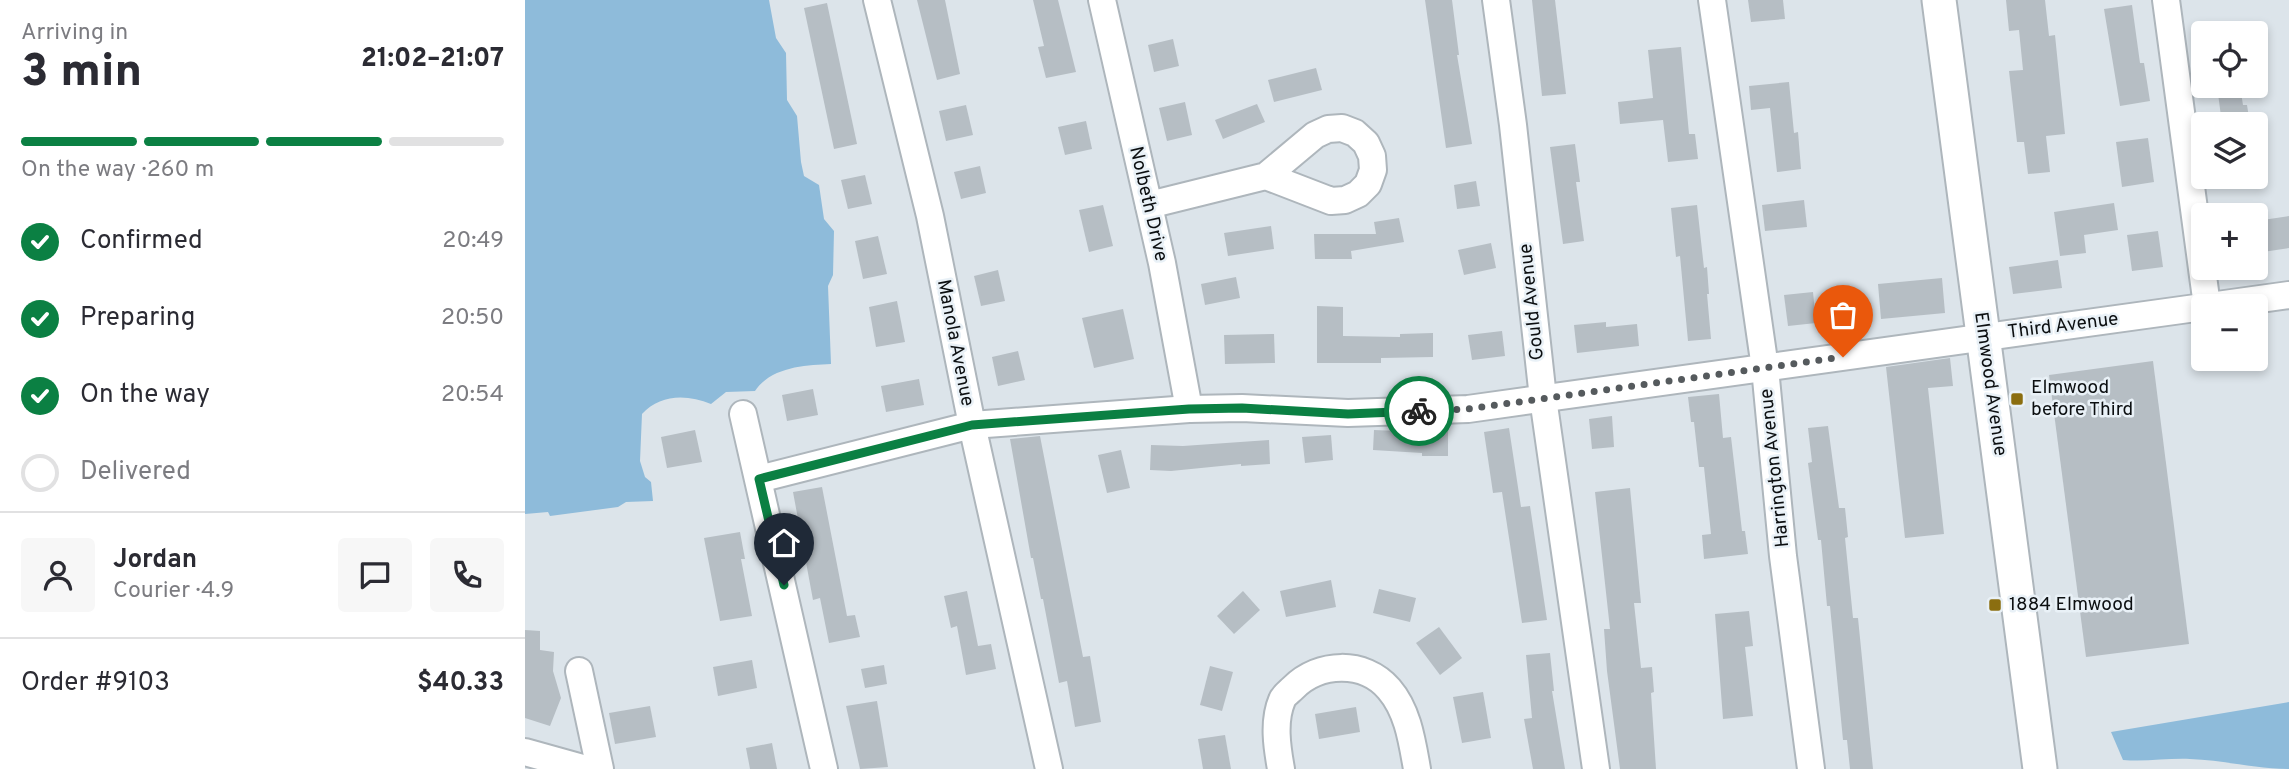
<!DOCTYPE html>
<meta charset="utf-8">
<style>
body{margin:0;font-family:Overpass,sans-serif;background:#f7f7f7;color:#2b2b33;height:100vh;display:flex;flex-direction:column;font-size:26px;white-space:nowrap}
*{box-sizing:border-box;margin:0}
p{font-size:23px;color:#7c7c81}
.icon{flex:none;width:38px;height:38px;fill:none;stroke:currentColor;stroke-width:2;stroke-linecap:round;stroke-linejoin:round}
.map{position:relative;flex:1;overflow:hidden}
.sheet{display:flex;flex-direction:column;background:#fff;width:525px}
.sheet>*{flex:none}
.tools{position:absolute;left:1666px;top:21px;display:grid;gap:14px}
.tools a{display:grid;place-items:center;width:77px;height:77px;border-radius:7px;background:#fff;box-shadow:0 4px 10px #0003;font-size:35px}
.pin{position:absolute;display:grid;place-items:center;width:60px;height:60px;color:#fff;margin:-72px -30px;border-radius:50% 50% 50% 0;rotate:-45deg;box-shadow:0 0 7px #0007}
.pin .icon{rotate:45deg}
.courier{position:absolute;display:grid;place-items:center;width:70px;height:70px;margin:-35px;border:5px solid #0b8043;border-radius:50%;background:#fff;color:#222;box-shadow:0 2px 9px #0007}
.summary em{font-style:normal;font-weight:800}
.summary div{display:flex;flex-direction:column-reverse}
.summary{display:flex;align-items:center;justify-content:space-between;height:119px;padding:0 21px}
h1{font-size:46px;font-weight:800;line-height:52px}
.bar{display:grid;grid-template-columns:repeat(4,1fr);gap:10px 7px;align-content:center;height:84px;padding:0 21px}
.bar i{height:9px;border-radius:5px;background:#e1e1e2}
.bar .on{background:#0b8043}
.bar p{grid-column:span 4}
.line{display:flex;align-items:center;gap:18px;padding:0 21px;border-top:2px solid #e1e1e2}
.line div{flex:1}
.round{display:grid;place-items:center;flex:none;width:74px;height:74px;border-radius:7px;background:#f7f7f7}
ol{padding:0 21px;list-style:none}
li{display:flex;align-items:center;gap:21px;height:77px}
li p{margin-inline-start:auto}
li .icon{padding:7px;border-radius:50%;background:#0b8043;color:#fff;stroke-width:4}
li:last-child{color:#7c7c81}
li i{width:38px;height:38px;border:4px solid #e1e1e2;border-radius:50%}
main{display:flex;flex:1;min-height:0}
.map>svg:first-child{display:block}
.green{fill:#8ebbda}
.building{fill:#b6bec4}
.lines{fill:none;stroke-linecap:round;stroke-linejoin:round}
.minor-casing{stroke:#aeb6bc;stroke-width:30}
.major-casing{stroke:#aeb6bc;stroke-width:37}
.minor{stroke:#fff;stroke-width:26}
.major{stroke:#fff;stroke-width:33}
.done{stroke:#555a5d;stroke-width:7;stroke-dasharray:0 12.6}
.route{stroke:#0b8043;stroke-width:9}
.poi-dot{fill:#8b6e10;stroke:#e9f1f7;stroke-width:2.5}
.labels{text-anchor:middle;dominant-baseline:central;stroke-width:5;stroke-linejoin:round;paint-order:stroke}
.street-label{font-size:19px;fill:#0c0f11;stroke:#e9f1f7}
.poi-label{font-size:19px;fill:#0c0f11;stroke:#e9f1f7;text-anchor:start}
</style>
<main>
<section class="sheet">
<div class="summary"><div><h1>3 min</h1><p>Arriving in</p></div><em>21:02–21:07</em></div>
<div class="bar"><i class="on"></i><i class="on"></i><i class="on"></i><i></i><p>On the way · 260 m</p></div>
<ol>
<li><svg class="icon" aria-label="check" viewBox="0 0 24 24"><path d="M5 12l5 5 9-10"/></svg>Confirmed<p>20:49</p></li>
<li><svg class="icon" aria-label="check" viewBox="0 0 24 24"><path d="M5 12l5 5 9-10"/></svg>Preparing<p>20:50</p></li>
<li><svg class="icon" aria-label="check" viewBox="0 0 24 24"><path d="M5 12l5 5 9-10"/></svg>On the way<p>20:54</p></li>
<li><i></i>Delivered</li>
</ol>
<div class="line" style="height:126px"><a class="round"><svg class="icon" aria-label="person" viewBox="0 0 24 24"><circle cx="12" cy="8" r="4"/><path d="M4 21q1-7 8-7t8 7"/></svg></a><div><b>Jordan</b><p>Courier · 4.9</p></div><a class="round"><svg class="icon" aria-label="chat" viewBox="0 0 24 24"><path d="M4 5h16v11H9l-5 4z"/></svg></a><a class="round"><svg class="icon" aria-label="phone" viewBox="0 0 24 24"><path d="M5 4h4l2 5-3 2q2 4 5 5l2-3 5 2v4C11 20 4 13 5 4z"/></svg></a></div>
<div class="line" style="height:91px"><div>Order #9103</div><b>$40.33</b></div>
</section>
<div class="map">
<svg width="1764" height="769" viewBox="0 0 1764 769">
<rect width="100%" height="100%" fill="#dce4ea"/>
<g class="green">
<path d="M0 0H244L251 38 261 53 262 100 272 116 276 162 279 176 294 185 299 219 309 231 308 275 303 286 306 364C280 365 246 367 230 391L201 392 186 404C162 394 135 394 117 414L115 461 120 477 126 482 128 501 101 502 93 507 25 516 23 512 0 514Z"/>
<path d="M1764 702V769C1731 769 1698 760 1665 759 1643 758 1621 762 1598 760L1586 732Z"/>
</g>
<g class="building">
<path d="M392 0H420L435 74 412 80Z"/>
<path d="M508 0H533L551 72 521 78 513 47 519 46Z"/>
<path d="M900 0H927L934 55H932L947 144 921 148Z"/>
<path d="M1007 0H1030L1041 94 1017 96Z"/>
<path d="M1223 0H1258L1260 19 1226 22Z"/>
<path d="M1481 0H1520L1524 36 1530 35 1540 134 1521 136 1525 172 1503 174 1499 142H1492L1484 71 1498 70 1494 30 1484 31Z"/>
<path d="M302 3 332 144 309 149 279 8Z"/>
<path d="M1607 5 1615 63H1619L1625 101 1595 106 1579 9Z"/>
<path d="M648 39 654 66 629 72 623 45Z"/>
<path d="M1156 47 1164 134H1170L1173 159 1143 162 1138 120 1095 124 1093 102 1128 98 1123 50Z"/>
<path d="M791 68 797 90 749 102 743 80Z"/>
<path d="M1264 82 1269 133 1273 132 1276 169 1252 172 1245 108 1226 110 1224 86Z"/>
<path d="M1692 86H1715L1718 105H1722L1725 124H1697Z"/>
<path d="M660 102 667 135 642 141 634 108Z"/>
<path d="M732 104 740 122 698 139 690 120Z"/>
<path d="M441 105 448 135 421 141 414 111Z"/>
<path d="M561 121 567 149 540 155 533 127Z"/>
<path d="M1623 138 1629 182 1597 187 1591 142Z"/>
<path d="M1050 144 1055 182H1051L1059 241 1038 244 1025 147Z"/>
<path d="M455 166 461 193 436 199 429 172Z"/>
<path d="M340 175 347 204 323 209 316 180Z"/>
<path d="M951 181 955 206 932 209 929 185Z"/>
<path d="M1279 200 1282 227 1240 231 1237 205Z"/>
<path d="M1589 203 1593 230 1559 235 1561 253 1535 256 1529 212Z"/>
<path d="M578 205 588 246 564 252 554 210Z"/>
<path d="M1172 205 1179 268 1182 267 1184 294H1182L1186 339 1163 341 1155 256 1151 257 1146 208Z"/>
<path d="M1764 216V248L1731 253V221Z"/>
<path d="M874 218 879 242 826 251 827 259H790L789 234H851L849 222Z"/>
<path d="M746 226 749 249 703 256 699 233Z"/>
<path d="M1633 231 1638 267 1607 271 1602 235Z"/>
<path d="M353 236 362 274 338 279 330 241Z"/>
<path d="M966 243 971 268 939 275 933 250Z"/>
<path d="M1533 260 1537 288 1488 294 1484 267Z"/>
<path d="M473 270 480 301 456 306 449 276Z"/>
<path d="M711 277 715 298 680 305 676 284Z"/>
<path d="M1417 278 1420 313 1356 319 1353 284Z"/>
<path d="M1288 292 1291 323 1263 326 1259 295Z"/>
<path d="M372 301 380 342 351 347 344 307Z"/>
<path d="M792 306 818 307V336L875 337V334L908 333V357L856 358V363H792Z"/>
<path d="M598 309 609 359 569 368 557 318Z"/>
<path d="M1081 322V327L1112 324 1114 346 1052 353 1049 325Z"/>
<path d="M977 331 980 356 947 360 943 335Z"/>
<path d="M749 334 750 363 700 364 699 335Z"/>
<path d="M493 351 500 380 473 386 467 357Z"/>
<path d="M1425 358 1428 386 1403 388 1419 534 1380 538 1361 367Z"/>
<path d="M1628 361 1664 644 1561 657 1524 375Z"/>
<path d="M394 379 399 405 361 412 356 386Z"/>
<path d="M288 389 293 415 262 421 257 395Z"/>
<path d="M1194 394 1198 438 1206 437 1217 531H1220L1223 554 1179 559 1177 535 1186 534 1179 467H1174L1169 422H1166L1163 397Z"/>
<path d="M1087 416 1089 447 1067 449 1064 419Z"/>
<path d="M1303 426 1314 508H1320L1323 537 1320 538 1328 618H1333L1348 769H1325L1322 740H1318L1305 606H1302L1296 540H1293L1283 463 1287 462 1283 428Z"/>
<path d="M984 428 996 507 1005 506 1022 620 997 623 977 492 968 493 959 432Z"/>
<path d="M170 430 177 462 142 468 136 437Z"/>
<path d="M849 430 897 432V430H923V456H897V453L848 450Z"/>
<path d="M806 435 808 460 780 463 777 437Z"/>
<path d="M515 436 558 657 565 656 576 722 550 727 542 681 534 683 518 599H516L508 558H506L485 439Z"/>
<path d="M744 440 745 464 716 466V464L646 471 625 470 626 445 658 446Z"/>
<path d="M596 450 605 488 582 493 573 455Z"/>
<path d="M297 487 322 616 330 615 335 637 304 643 295 598 288 600 268 492Z"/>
<path d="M1105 488 1116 603H1109L1116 668 1127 667 1129 692 1126 693 1131 769H1095L1082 671 1079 629H1085L1070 492Z"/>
<path d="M215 532 220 559H216L227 616 195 621 179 538Z"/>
<path d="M806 580 811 607 761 617 755 591Z"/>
<path d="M854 589 891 598 885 622 848 613Z"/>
<path d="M442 591 453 646 466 644 471 669 441 675 432 626 426 628 419 596Z"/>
<path d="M718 591 735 610 709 634 692 616Z"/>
<path d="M1224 611 1228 646 1220 647 1228 716 1198 719 1190 614Z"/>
<path d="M914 627 937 658 915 675 891 643Z"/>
<path d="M0 630 15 631V650L29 652 28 671 36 698 25 726 0 718Z"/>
<path d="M1025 653 1029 691H1027L1040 769H1008L999 719 1007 718 1001 655Z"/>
<path d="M227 660 232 688 193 696 188 667Z"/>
<path d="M359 665 362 684 340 688 336 669Z"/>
<path d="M685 666 708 672 697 711 675 705Z"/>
<path d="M958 692 966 738 937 743 928 697Z"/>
<path d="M352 701 363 767 335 769 321 706Z"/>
<path d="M125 706 131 737 90 744 84 713Z"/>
<path d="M831 707 835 732 794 739 790 714Z"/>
<path d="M700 735 706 769H678L673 739Z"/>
<path d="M247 743 252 769H225L221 748Z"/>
</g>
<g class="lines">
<defs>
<g id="minor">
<path d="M352 0 405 216 447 425 524 769"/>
<path d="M577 0 637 263 664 409"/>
<path d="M971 0 988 125 1018 398 1071 769"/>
<path d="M1187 0 1240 368 1258 556 1286 769"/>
<path d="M1641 0 1682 306"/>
<path d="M624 205 741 176 790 135 803 129 817 128 830 133 841 143 847 156 848 170 843 184 833 194 820 200 806 201 741 176"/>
<path d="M1685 306 1764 295"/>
<path d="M218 414 299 769"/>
<path d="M234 479 447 425 664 409 717 408 823 413 943 409 1678 307"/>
<path d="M54 671 75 769"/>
<path d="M0 752 61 769"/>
<path d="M756 769C752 747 748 721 757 700 759 695 764 692 768 688 794 662 839 660 864 689 883 711 887 741 892 769"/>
</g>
<path id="major" d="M1414 0 1515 769"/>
</defs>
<use href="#minor" class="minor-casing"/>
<use href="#major" class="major-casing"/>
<use href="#minor" class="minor"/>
<use href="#major" class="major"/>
</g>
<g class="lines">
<path class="done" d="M894 411 943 409 1318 357"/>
<path class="route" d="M259 585 234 479 447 425 664 409 717 408 823 414 894 411"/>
</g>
<g class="poi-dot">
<rect x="1485" y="392" width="14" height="14" rx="3.5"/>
<rect x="1463" y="598" width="14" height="14" rx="3.5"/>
</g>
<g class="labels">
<g class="street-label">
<text transform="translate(623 204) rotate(77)">Nolbeth Drive</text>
<text transform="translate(1007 302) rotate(-96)">Gould Avenue</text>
<text transform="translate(1538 326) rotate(-7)">Third Avenue</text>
<text transform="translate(430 343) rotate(79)">Manola Avenue</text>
<text transform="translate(1465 384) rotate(82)">Elmwood Avenue</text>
<text transform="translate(1250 468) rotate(-96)">Harrington Avenue</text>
</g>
<g class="poi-label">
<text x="1506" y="388">Elmwood<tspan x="1506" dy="22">before Third</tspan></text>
<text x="1484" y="605">1884 Elmwood</text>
</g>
</g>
</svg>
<div class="tools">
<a><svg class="icon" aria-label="locate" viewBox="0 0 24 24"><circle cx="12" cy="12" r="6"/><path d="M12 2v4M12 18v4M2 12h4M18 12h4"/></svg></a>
<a><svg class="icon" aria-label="layers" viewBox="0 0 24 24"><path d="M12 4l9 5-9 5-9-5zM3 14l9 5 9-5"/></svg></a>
<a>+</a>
<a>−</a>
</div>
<div class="pin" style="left:1318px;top:357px;background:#ea580c"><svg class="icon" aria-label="bag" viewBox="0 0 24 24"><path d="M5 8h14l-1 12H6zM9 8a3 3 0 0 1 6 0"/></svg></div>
<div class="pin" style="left:259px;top:585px;background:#1f2937"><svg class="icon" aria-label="home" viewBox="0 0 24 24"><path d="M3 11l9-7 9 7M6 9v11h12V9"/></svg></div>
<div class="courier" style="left:894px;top:411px"><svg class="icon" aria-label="bike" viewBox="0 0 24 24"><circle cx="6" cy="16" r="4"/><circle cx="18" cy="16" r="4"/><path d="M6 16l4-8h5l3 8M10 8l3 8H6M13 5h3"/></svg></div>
</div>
</main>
